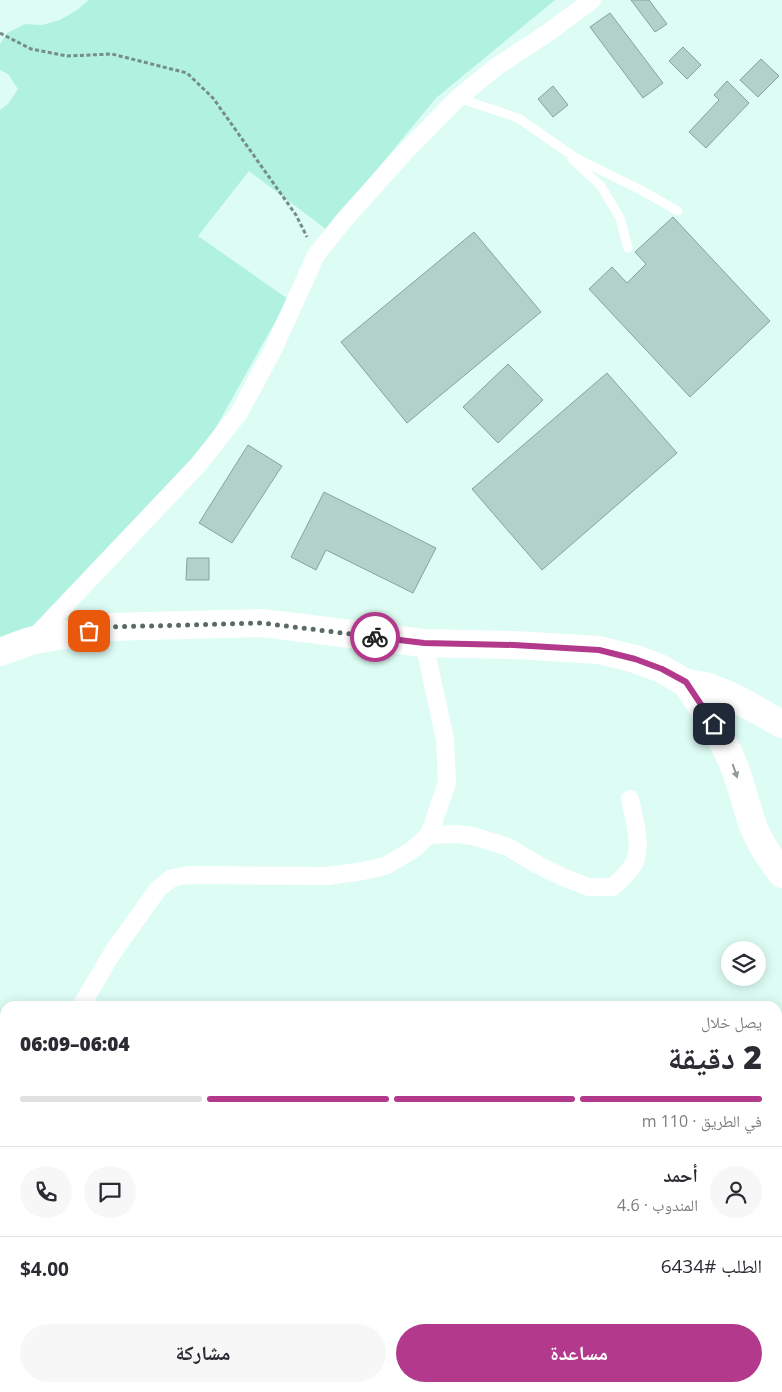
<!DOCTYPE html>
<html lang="ar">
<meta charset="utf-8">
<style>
body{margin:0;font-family:"Open Sans","Noto Naskh Arabic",sans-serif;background:#f7f7f7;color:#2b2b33;direction:rtl;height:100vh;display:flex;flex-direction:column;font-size:19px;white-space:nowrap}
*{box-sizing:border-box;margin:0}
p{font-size:16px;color:#7c7c81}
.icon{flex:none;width:28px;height:28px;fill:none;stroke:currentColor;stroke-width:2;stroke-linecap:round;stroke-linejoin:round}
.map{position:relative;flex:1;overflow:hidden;direction:ltr}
.sheet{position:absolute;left:0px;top:1001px;width:782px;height:391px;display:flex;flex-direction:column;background:#fff;border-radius:15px 15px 0 0;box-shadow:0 2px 12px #0003;direction:rtl}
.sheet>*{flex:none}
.fabs{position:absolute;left:721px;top:941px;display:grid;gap:10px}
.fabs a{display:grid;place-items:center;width:45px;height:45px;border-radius:50%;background:#fff;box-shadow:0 2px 12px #0003;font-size:25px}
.pin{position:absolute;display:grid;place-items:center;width:42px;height:42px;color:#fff;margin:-21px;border-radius:10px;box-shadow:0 2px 8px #0006}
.courier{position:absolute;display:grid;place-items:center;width:50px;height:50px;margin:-25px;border:4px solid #b3398c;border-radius:50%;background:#fff;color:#222;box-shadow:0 1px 6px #0007}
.headline em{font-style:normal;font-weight:800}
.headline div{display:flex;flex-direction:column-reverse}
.headline{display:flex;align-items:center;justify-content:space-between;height:85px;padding:0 20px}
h1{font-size:32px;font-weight:800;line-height:38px}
.bar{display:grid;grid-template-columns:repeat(4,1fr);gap:8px 5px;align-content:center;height:60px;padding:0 20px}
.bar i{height:6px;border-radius:4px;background:#e1e1e2}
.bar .selected{background:#b3398c}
.bar p{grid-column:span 4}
.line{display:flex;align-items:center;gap:12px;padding:0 20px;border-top:1px solid #e1e1e2}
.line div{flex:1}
.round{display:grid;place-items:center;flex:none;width:52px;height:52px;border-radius:26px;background:#f7f7f7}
.action{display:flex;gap:10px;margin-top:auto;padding:10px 20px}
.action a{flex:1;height:58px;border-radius:30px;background:#b3398c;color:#fff;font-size:20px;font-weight:800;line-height:58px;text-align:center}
.action a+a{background:#f7f7f7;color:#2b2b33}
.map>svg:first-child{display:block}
.green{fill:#b1f1e0}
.building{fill:#b2d2c9;stroke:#85a39b}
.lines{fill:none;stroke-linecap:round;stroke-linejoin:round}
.path{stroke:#768c86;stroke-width:3;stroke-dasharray:4 2.5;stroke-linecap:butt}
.lane{stroke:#fff;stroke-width:9}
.street{stroke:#fff;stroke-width:18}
.primary{stroke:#fff;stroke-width:28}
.oneway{fill:#949998}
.done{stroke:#586b66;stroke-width:5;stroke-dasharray:0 9}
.route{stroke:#b3398c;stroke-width:6}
</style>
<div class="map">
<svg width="782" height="1392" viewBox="0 0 782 1392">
<rect width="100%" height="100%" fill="#ddfdf4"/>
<path class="green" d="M89 0H555L436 98 327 230 249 171 198 236 288 299 197 461 38 623 0 641V110L8 104 18 89 8 74 0 70V44L7 33 25 24 42 25 60 20 77 10Z"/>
<g class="building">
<path d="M631 0H649L667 24 655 32Z"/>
<path d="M610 13 663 83 643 98 590 27Z"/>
<path d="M683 47 701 65 687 79 669 61Z"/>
<path d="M761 59 779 76 758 97 740 80Z"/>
<path d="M727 81 749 103 706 148 689 132 719 100 714 95Z"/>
<path d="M553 86 568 105 553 117 538 99Z"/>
<path d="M673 217 770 321 690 397 589 289 612 267 627 283 646 264 635 252Z"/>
<path d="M474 232 541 312 407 423 341 342Z"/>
<path d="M508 364 543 400 498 443 463 407Z"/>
<path d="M607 373 677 453 542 570 472 489Z"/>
<path d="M248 445 282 466 232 543 199 523Z"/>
<path d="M324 492 436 548 413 593 326 550 316 570 291 557Z"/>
<path d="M187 558H209V580H186Z"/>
<path d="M0 1369 5 1370V1388H44L49 1392H0Z"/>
</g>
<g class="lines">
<g class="path">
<path d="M0 33 31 49 67 56 112 54 187 73 213 98 296 215 307 237"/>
<path d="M0 1061H5"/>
</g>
<g class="lane">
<path d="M458 98 518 118 576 158 641 190 678 211"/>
<path d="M572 159 601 186 620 218 628 248"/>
</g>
<g class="street">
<path d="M31 641 198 465 239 413 273 350 316 255 344 220 405 152 458 98 496 67 549 32 592 0"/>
<path d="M429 835 456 834 473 836 508 847 538 865 563 877 588 887H613C619 881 627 874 632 867 644 849 634 819 630 799"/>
<path d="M81 1006 113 952 158 889 172 878 189 875 327 876 363 871 385 866 411 851 429 835 447 783 445 739 424 643"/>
<path d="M0 1145 5 1136"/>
<path d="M778 1223 782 1221"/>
<path d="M285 1392 290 1388"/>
</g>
<g class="primary">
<path d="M0 652 30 641 109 627 262 623 424 643 514 645 599 650 635 659 662 669 686 683 706 686 733 697 782 724"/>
<path d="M686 683C704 709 722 736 734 766 744 790 747 816 759 839 765 851 774 863 782 874"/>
</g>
</g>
<defs><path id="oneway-solid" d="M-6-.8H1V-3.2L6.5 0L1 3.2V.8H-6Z" transform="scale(1.25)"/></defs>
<use class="oneway" href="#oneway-solid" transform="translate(735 771) rotate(71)"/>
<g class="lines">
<path class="done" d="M89 631 109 627 262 623 375 637"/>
<path class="route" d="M375 637 424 643 514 645 599 650 635 659 662 669 686 682 714 724"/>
</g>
</svg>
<div class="fabs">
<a><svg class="icon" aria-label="layers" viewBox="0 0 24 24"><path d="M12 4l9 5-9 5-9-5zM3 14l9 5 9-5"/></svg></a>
</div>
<div class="pin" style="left:89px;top:631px;background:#ea580c"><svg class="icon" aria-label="bag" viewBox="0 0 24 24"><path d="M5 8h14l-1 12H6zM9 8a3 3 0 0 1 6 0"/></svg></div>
<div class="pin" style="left:714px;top:724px;background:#1f2937"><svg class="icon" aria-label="home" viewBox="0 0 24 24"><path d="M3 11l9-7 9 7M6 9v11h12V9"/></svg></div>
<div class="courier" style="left:375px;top:637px"><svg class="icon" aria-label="bike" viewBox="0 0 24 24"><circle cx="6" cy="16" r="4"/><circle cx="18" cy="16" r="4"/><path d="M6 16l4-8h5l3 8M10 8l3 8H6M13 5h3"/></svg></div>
<section class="sheet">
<div class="headline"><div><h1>2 دقيقة</h1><p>يصل خلال</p></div><em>06:04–06:09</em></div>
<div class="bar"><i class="selected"></i><i class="selected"></i><i class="selected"></i><i></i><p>في الطريق · 110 m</p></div>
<div class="line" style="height:90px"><a class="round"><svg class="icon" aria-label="person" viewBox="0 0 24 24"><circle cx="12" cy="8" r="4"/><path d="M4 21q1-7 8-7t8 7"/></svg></a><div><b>أحمد</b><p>المندوب · 4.6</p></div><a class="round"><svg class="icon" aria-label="chat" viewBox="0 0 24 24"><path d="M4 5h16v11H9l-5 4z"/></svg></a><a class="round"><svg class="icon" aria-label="phone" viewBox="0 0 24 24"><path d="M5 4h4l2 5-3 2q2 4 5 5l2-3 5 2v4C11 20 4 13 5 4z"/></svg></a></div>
<div class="line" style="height:65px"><div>الطلب #6434</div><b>$4.00</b></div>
<div class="action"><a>مساعدة</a><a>مشاركة</a></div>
</section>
</div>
